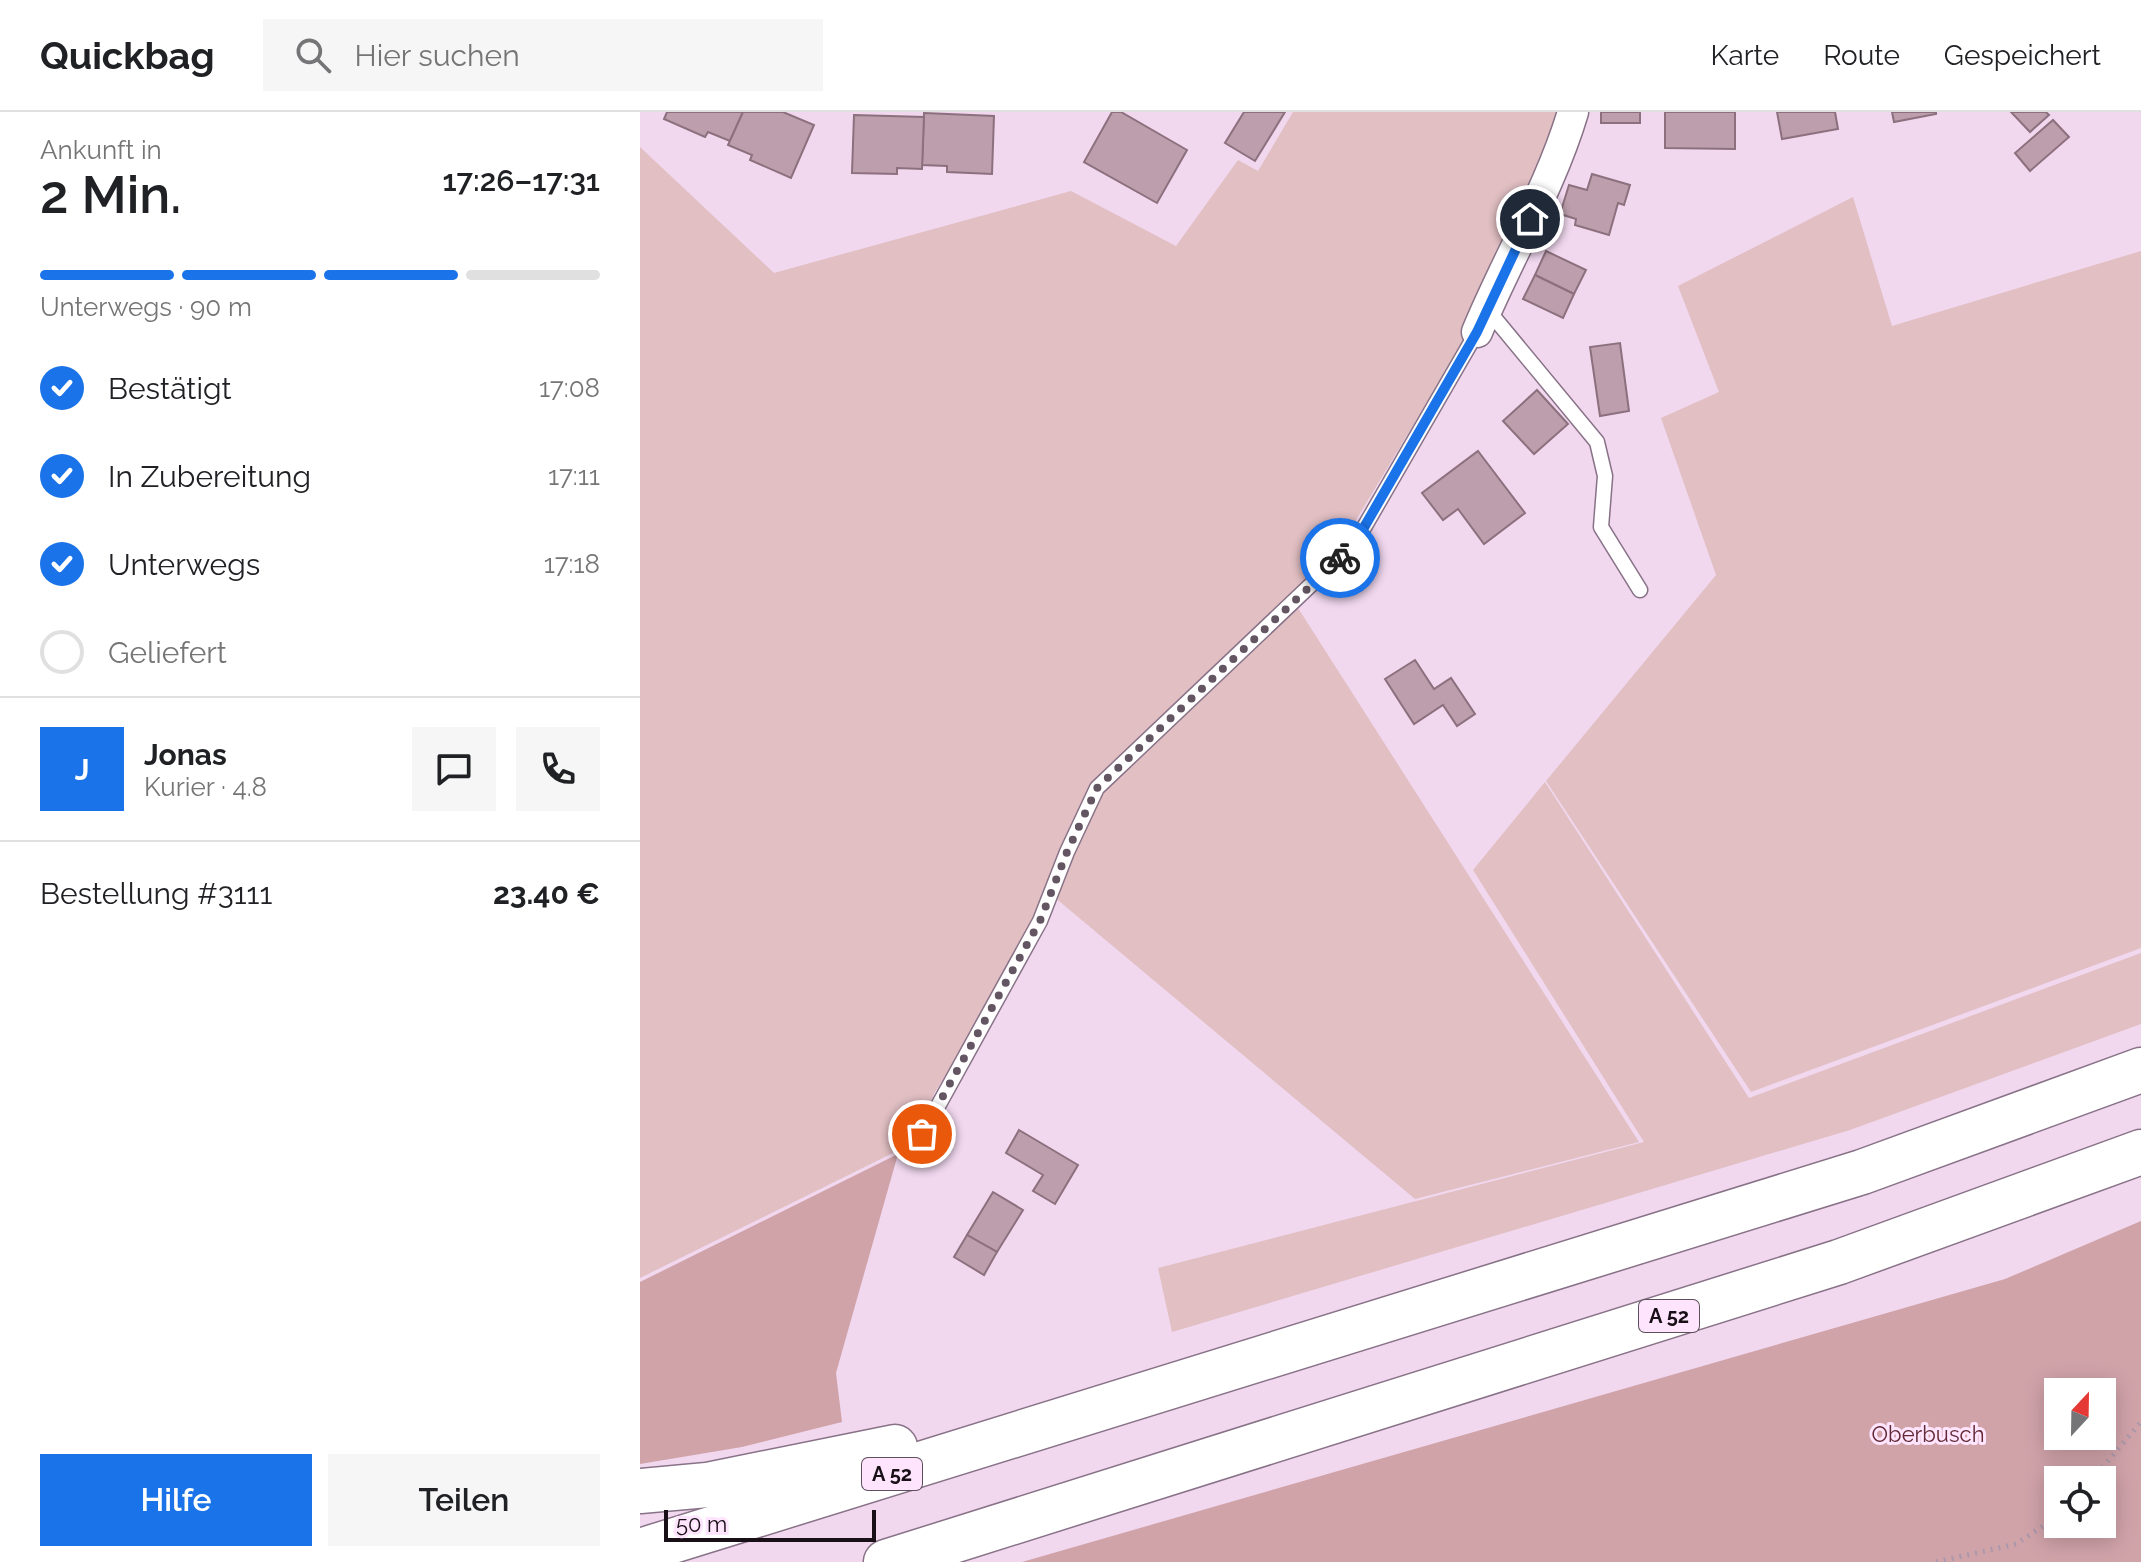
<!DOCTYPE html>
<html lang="de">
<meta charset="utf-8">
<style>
body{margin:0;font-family:Raleway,sans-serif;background:#f6f6f6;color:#202124;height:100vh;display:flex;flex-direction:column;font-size:30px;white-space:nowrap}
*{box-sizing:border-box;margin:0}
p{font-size:26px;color:#757577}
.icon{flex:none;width:44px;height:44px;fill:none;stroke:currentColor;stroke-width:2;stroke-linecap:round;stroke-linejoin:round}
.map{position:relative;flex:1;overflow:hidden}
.details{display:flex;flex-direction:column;background:#fff;width:640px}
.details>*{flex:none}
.needle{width:52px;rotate:22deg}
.tools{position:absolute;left:1404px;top:1266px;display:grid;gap:16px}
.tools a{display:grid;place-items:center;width:72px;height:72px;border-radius:0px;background:#fff;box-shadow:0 4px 20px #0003;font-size:40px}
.scale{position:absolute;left:24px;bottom:20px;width:212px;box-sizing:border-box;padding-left:8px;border:4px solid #180f17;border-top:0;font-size:22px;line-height:28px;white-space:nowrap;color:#180f17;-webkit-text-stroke:6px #fee5fd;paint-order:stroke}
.pin{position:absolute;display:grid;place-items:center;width:68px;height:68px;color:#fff;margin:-34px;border:4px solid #fff;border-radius:50%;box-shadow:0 2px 8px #0007}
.courier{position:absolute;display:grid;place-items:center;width:80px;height:80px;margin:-40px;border:6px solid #1a73e8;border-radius:50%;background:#fff;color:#222;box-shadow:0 2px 10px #0007}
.head em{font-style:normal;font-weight:600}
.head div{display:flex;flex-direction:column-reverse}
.head{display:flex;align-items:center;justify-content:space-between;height:136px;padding:0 40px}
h1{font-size:52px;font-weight:600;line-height:60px}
.bar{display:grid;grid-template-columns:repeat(4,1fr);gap:12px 8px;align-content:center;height:96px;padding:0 40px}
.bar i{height:10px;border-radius:6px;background:#e0e0e0}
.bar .selected{background:#1a73e8}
.bar p{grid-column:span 4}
.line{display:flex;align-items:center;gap:20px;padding:0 40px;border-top:2px solid #e0e0e0}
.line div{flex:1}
.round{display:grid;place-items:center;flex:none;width:84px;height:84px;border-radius:0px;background:#f6f6f6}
ol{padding:0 40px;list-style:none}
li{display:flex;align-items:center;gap:24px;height:88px}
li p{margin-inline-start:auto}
li .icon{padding:8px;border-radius:50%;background:#1a73e8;color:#fff;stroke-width:4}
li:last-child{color:#757577}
li i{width:44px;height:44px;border:4px solid #e0e0e0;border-radius:50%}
.primary-button{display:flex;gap:16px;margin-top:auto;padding:16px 40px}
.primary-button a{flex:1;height:92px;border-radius:0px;background:#1a73e8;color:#fff;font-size:32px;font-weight:600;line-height:92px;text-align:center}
.primary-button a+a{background:#f6f6f6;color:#202124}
header{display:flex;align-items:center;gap:48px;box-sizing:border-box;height:112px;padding:0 40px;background:#fff;border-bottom:2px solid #e0e0e0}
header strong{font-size:38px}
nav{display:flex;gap:44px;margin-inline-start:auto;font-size:28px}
.search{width:560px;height:72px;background:#f6f6f6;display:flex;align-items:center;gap:20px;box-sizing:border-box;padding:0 28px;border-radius:0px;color:#757577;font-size:30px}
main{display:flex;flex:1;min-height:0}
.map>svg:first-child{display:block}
.green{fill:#e1bfc3}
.forest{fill:#d0a3a9;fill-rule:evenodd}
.building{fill:#bd9eac;stroke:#8d707e;stroke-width:2}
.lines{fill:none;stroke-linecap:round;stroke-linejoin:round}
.lane-casing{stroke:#887287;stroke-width:17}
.street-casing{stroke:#887287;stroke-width:33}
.highway-casing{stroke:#887287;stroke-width:47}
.path{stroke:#ac98ab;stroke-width:5;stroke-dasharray:2 6;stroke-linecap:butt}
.lane{stroke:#fff;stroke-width:14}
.street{stroke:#fff;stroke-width:30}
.highway{stroke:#fff;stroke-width:44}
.done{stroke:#645563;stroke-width:8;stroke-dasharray:0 14.4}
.route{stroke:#1a73e8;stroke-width:10}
.labels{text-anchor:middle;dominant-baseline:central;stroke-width:6;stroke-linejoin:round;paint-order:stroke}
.shield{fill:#fee5fd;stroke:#5d4f5c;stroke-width:2}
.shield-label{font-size:20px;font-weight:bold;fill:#180f17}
.park-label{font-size:22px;fill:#612834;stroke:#fee5fd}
</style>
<header>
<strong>Quickbag</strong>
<div class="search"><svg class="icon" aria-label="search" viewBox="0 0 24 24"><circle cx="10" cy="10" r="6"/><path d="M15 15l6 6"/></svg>Hier suchen</div>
<nav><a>Karte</a><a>Route</a><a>Gespeichert</a></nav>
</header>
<main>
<section class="details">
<div class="head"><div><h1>2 Min.</h1><p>Ankunft in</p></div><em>17:26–17:31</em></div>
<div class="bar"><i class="selected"></i><i class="selected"></i><i class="selected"></i><i></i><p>Unterwegs · 90 m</p></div>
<ol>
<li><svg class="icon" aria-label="check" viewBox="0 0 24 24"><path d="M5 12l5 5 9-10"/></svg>Bestätigt<p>17:08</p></li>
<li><svg class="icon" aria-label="check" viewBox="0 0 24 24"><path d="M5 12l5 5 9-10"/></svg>In Zubereitung<p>17:11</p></li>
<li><svg class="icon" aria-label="check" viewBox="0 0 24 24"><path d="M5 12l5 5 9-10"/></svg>Unterwegs<p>17:18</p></li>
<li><i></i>Geliefert</li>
</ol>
<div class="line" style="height:144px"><b class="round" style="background:#1a73e8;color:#fff">J</b><div><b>Jonas</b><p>Kurier · 4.8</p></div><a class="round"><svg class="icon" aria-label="chat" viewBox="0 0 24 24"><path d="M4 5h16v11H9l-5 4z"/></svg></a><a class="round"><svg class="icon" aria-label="phone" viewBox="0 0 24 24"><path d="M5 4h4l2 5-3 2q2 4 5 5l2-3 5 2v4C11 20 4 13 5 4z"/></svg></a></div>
<div class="line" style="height:104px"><div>Bestellung #3111</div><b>23.40 €</b></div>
<div class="primary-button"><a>Hilfe</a><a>Teilen</a></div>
</section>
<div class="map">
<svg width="1501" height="1450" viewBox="0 0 1501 1450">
<rect width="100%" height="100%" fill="#f1d8ef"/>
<g class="green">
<path d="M653 0H922L831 217 704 428 651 485 999 1030 775 1087 407 779 364 870 295 980 268 1040 259 1038 0 1166V35L134 161 431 79 536 134 598 48 618 59Z"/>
<path d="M1213 85 1252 214 1501 139V836L1111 980 906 669 1076 463 1021 306 1079 280 1038 174Z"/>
<path d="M905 670 1109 986 1501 841V912L1210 1018 532 1220 518 1156 1004 1030 833 758Z"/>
</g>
<g class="forest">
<path d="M258 1042 196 1261 202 1310 102 1335 0 1352V1170Z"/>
<path d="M1501 1109V1450H382L1365 1167ZM1418 1280H1462V1324H1418ZM1418 1368H1462V1412H1418Z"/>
</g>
<g class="building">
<path d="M27 0H103L90 29 68 20 65 25 24 7Z"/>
<path d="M103 0H143L174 13 151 66 110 48 112 43 88 33Z"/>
<path d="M472 0H481L547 38 517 91 444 50Z"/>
<path d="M604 0H645L615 49 585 31Z"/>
<rect x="961" y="0" width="39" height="11"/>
<path d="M1025 0H1095V37L1025 36Z"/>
<path d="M1137 0H1195L1198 17 1142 27Z"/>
<path d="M1252 0H1296V2L1254 10Z"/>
<path d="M1371 0H1406L1409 3 1390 20Z"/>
<path d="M284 1 354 4 352 62 307 60V54L282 53Z"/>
<path d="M214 3 284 5 282 57 257 56V62L212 61Z"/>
<path d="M1413 8 1429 25 1390 59 1375 41Z"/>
<path d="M952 62 990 73 984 93 978 91 969 123 935 113 936 107 920 102 929 73 947 78Z"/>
<path d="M906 139 946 158 934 182 895 163Z"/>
<path d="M895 163 934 182 923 206 883 187Z"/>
<path d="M980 231 989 299 960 304 950 235Z"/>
<path d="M897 278 928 312 894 342 863 309Z"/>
<path d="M838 339 885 401 844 432 818 397 803 408 782 381Z"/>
<path d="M775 548 794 577 811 566 835 602 817 614 803 593 774 612 745 567Z"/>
<path d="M379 1018 438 1053 415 1092 393 1079 403 1063 366 1041Z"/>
<path d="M353 1080 383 1098 357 1140 327 1123Z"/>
<path d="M327 1123 357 1140 344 1163 314 1145Z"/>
</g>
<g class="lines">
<defs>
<g id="lane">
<path d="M847 197 957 330 965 364 961 415 1000 478"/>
<path d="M271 1043 400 809 427 740 457 676 715 431 837 220"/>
</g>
<path id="street" d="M837 220C868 145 910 77 933 0"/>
<g id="highway">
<path d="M0 1379 67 1373 255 1335"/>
<path d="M0 1439 1222 1060 1501 958"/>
<path d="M246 1450 1199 1150 1501 1040"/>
</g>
</defs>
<use href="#lane" class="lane-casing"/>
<use href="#street" class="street-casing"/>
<use href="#highway" class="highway-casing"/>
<g class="path">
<path d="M1452 1368 1501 1310"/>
<path d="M1296 1450 1376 1432 1418 1404"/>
</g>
<use href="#lane" class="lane"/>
<use href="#street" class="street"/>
<use href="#highway" class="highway"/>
</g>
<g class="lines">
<path class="done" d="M282 1022 400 809 427 740 457 676 700 446"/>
<path class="route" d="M700 446 715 431 837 220 890 107"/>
</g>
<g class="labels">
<g class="shield">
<rect x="999" y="1188" width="60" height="32" rx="6"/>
<rect x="222" y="1346" width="60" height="32" rx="6"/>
</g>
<g class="shield-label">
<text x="1029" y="1204">A 52</text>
<text x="252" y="1362">A 52</text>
</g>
<g class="park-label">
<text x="1288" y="1322">Oberbusch</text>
</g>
</g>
</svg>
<div class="tools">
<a><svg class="needle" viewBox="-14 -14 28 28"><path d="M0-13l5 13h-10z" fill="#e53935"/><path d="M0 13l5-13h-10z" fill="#757577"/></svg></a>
<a><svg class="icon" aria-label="locate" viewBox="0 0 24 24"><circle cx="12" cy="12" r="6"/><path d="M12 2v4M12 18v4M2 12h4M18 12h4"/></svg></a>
</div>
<div class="scale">50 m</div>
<div class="pin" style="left:282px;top:1022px;background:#ea580c"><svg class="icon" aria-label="bag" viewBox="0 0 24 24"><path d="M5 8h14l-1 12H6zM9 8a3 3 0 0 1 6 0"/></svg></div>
<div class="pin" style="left:890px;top:107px;background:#1f2937"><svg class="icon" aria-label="home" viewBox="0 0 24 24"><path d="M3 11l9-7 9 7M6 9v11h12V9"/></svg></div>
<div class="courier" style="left:700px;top:446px"><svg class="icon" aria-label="bike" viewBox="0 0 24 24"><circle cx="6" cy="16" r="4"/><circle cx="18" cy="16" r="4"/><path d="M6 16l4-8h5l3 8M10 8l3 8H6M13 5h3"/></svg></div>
</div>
</main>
